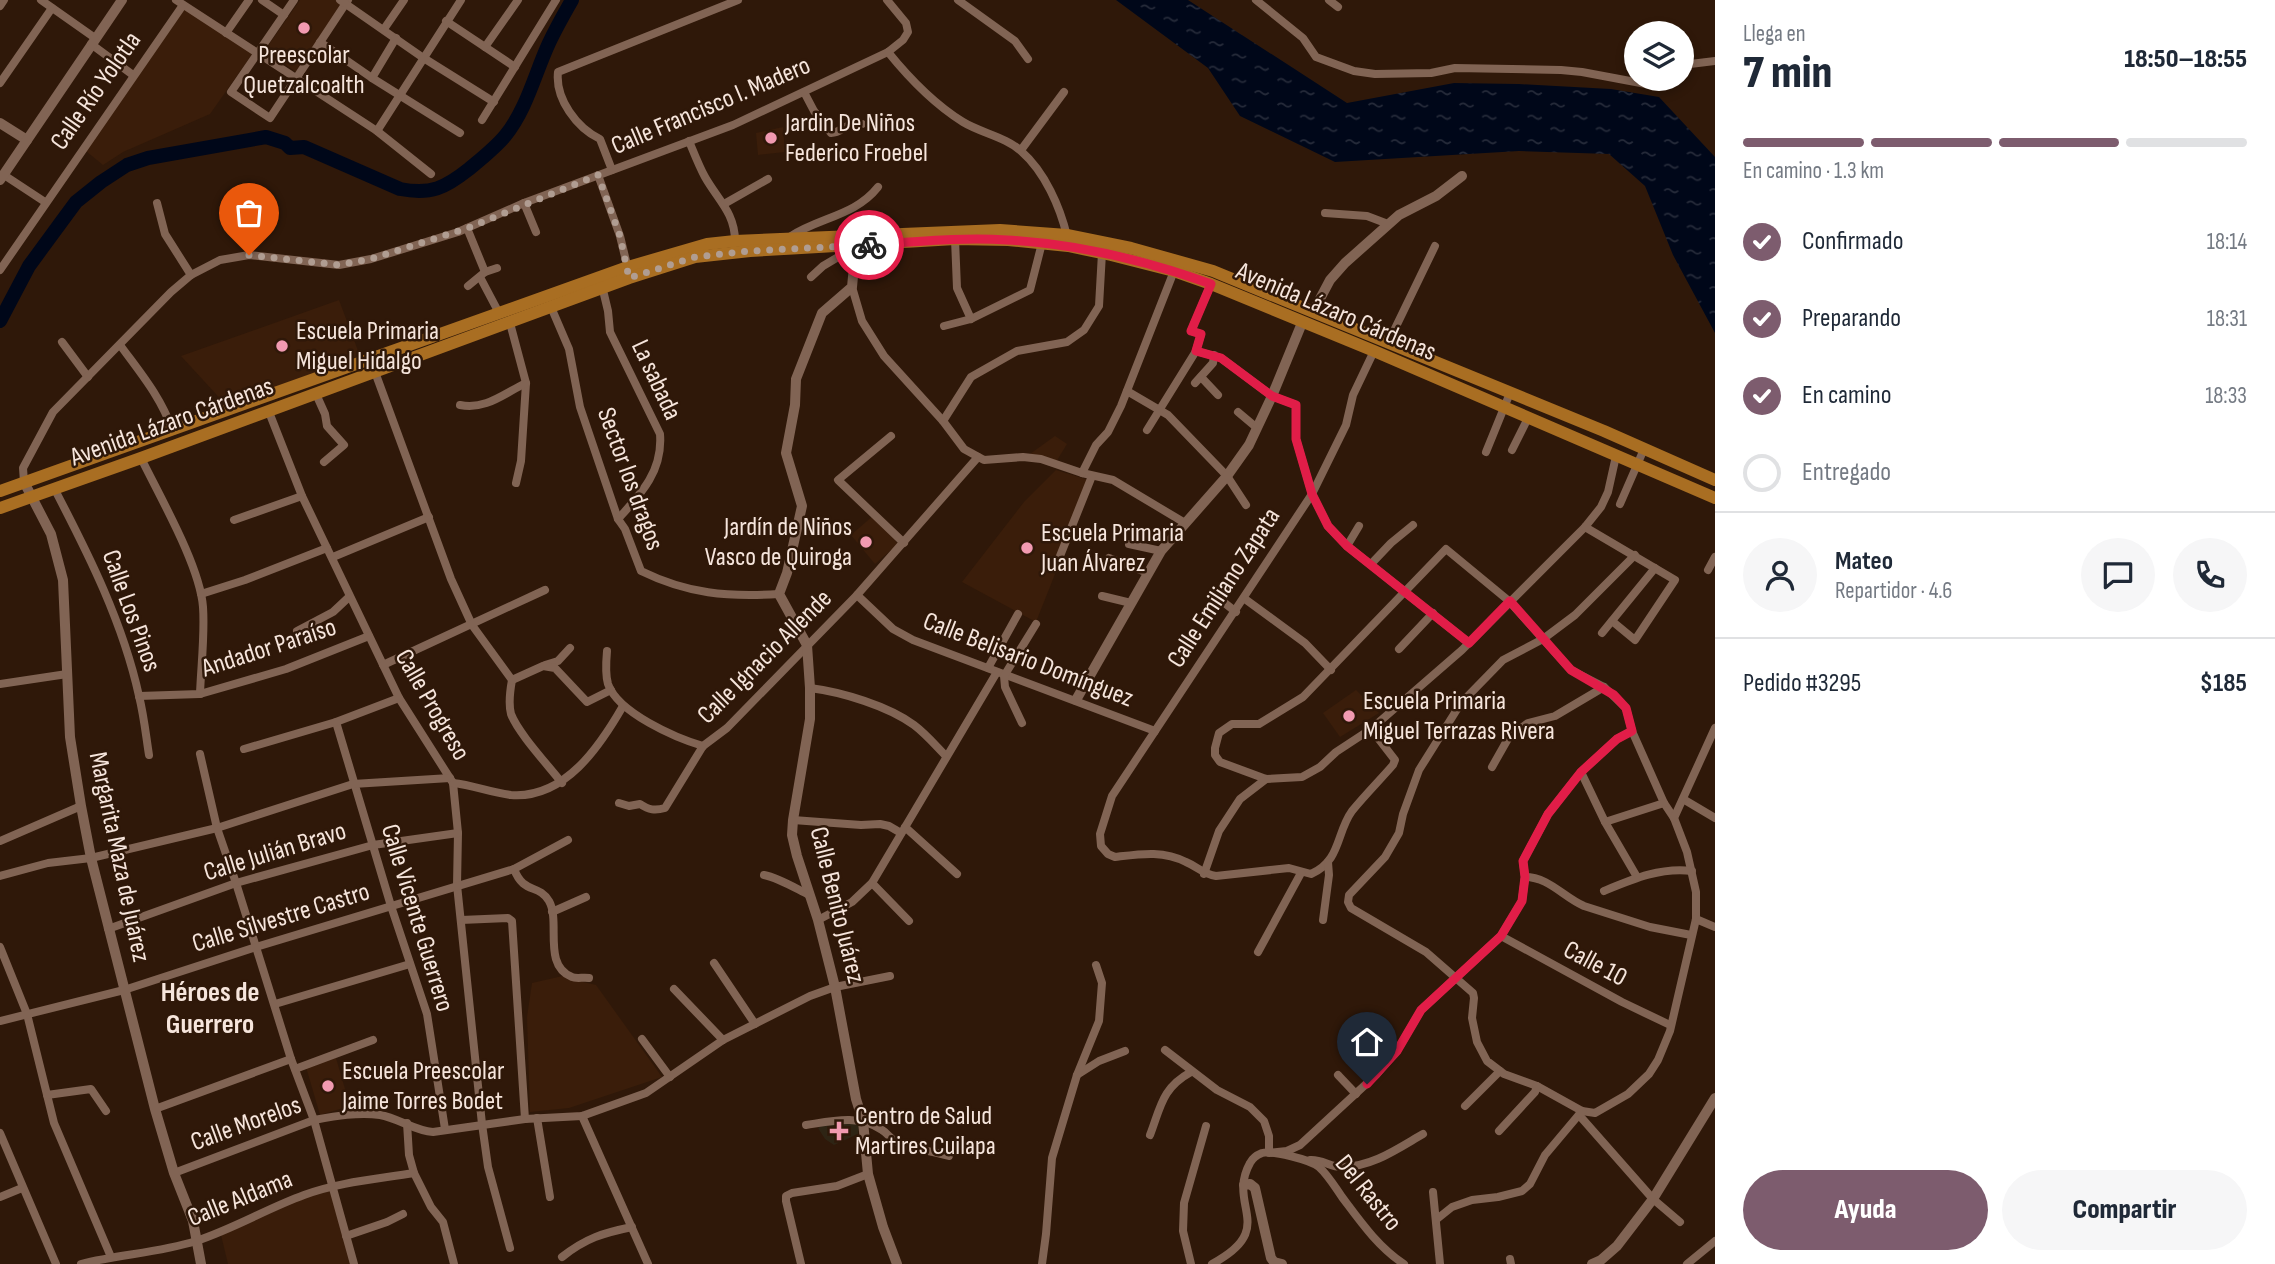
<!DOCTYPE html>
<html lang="es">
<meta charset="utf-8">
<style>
body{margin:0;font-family:"Sofia Sans Condensed",sans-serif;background:#f6f6f7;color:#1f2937;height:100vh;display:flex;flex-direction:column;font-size:26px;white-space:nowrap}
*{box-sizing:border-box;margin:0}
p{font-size:23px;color:#747a83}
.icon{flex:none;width:38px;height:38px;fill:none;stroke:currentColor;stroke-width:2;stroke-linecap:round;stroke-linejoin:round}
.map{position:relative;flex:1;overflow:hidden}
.drawer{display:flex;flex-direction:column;background:#fff;width:560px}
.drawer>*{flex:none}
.controls{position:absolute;left:1624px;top:21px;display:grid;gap:14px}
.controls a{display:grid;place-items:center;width:70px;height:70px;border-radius:50%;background:#fff;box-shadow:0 4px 10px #0003;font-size:35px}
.pin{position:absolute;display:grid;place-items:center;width:60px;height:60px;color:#fff;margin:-72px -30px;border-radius:50% 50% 50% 0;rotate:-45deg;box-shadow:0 0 7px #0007}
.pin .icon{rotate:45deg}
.courier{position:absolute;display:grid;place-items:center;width:70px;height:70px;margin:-35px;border:5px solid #e11d48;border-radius:50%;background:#fff;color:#222;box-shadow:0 2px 9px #0007}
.overview em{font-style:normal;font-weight:800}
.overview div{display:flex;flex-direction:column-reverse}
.overview{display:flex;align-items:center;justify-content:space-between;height:119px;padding:0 28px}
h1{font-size:46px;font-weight:800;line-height:52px}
.bar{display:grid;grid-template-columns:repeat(4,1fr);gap:10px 7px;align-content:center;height:84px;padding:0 28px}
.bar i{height:9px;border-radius:5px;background:#e0e1e3}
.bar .selected{background:#7d5c6e}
.bar p{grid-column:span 4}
.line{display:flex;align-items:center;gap:18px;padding:0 28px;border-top:2px solid #e0e1e3}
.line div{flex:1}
.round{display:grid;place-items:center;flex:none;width:74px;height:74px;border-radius:37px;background:#f6f6f7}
ol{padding:0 28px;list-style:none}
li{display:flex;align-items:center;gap:21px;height:77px}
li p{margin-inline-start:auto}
li .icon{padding:7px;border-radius:50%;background:#7d5c6e;color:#fff;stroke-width:4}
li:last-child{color:#747a83}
li i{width:38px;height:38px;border:4px solid #e0e1e3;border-radius:50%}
.cta{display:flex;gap:14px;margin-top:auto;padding:14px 28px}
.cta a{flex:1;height:80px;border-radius:42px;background:#7d5c6e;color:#fff;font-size:28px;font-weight:800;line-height:80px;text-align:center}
.cta a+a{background:#f6f6f7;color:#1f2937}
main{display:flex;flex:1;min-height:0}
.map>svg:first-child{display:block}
.built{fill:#3a1d0a}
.medical{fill:#2e2414}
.water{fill:url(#water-ripples)}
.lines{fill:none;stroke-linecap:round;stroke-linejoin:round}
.river{stroke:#000719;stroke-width:14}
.street{stroke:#816454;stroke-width:8}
.secondary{stroke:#816454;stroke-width:10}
.primary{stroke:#a96e22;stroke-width:12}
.done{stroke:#b09d92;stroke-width:7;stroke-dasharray:0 12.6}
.route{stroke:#e11d48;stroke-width:9}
.poi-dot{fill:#f19ab1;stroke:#2f1809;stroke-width:2.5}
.labels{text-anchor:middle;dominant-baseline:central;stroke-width:5;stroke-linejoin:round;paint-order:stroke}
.poi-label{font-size:26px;fill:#f6e5dc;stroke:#2f1809;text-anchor:start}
.street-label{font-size:26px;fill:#f6e5dc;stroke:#2f1809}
.neighbourhood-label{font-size:28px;font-weight:bold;fill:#f6e5dc;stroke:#2f1809}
</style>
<main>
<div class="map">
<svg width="1715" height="1264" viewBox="0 0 1715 1264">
<defs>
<pattern id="water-ripples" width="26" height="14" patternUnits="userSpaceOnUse" patternTransform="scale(1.75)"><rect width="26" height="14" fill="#000719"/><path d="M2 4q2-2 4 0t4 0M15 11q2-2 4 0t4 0" fill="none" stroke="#262b3a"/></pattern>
</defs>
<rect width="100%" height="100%" fill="#2f1809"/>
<g class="built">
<path d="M300 0H335L342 5 296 72 265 50Z"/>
<path d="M185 8 253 53 210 114 123 152 103 165 86 151Z"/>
<path d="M783 127 785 152 758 155 756 133Z"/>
<path d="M339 300 360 356 226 405 181 356Z"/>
<path d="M1055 436 1067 444 1056 462 1030 454Z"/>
<path d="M1056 470 1092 481 1036 622 962 582 1024 502Z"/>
<path d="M874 515 898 544 875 564 851 535Z"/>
<path d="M1356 690 1379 713 1340 737 1323 713Z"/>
<path d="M567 975 575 980 596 985 662 1077 569 1108 530 1112 527 1017 532 983Z"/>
<path d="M336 1058 350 1106 320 1115 306 1067Z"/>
<path d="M331 1191 352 1264H228L221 1235 306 1197Z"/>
</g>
<path class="medical" d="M859 1121 858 1134 834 1145 825 1139 818 1128 828 1122Z"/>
<path class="water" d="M1116 0H1188L1347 103 1454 83 1519 84 1611 89 1659 97 1715 157V333L1673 255 1645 186 1609 154 1519 151 1335 162 1240 116 1208 68Z"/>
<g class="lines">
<path class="river" d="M0 321 29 266 62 221 76 202 101 182 127 165 148 158 266 137 285 143 290 148 304 147 400 189C431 195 445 188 469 169 481 159 495 148 505 136 527 109 535 73 549 43 556 28 564 14 572 0"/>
<g class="street">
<path d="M41 0 95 38"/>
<path d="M176 0 377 131 431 174"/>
<path d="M262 0 284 15"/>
<path d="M294 0 231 92 270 118 348 0"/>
<path d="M340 0 422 57 494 102"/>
<path d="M958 0 1015 41 1028 59"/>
<path d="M1256 0 1303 38 1316 57 1354 71 1375 74 1431 73 1455 68 1561 70 1582 72 1646 84 1654 79"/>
<path d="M1329 0 1338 7"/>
<path d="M0 6 4 0"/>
<path d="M446 21 515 67"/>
<path d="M384 29 404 0"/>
<path d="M226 33 249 0"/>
<path d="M320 42 372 78 460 133"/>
<path d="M91 44 133 75"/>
<path d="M485 47 518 0"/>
<path d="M888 52C909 78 934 104 963 122 981 133 1006 137 1021 151 1045 172 1060 207 1067 236"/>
<path d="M1682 65 1715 61"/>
<path d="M372 78 396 38"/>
<path d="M0 83 52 8"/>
<path d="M804 92 814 111 831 133C844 132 843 123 862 124"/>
<path d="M482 120 556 0"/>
<path d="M377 131 461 0"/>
<path d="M689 141C694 153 699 166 705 177 718 200 735 213 735 241"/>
<path d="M1021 150 1064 92"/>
<path d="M612 170 600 139C577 128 555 99 558 72L738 0"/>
<path d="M4 175 45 202"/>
<path d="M598 175 620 236 628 269"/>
<path d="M157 203 165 234 191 275"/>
<path d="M524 203 536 232"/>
<path d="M724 204 768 179"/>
<path d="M1325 213 1367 216 1388 224"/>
<path d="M467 228 485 272"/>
<path d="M791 236C820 217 855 216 878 187"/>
<path d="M955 239 957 288 971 319"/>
<path d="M0 270 183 5"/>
<path d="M480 277 499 313"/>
<path d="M811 277 823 266 855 247"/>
<path d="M468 286 485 272 497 268"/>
<path d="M602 286 608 311 610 332 660 434C663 471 641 494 618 519"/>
<path d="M852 287 862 321 884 356 943 421 964 449 984 460 1023 457 1041 459 1082 473 1113 480 1185 523"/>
<path d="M551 307 569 349 580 407 618 519 625 529 641 571C688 594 727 597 779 594"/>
<path d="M510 323 526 383 521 461 516 483"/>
<path d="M944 326 971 319 1030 290 1042 243"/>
<path d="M62 342 88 377"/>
<path d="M1388 343 1435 246"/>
<path d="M120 345C142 375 160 396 173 431"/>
<path d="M1196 351 1221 358 1272 396 1296 405V439L1312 494 1328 526 1347 546 1469 643"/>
<path d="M375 372 451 579 472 625 512 680C510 691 508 703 511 714 518 733 548 765 562 783"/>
<path d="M1201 377 1218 395"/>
<path d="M1195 383 1213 363 1214 355"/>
<path d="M1127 391 1168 415 1227 476 1246 505"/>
<path d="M316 394 325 414 327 426 344 445 324 462"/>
<path d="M460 405C486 410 503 394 526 383"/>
<path d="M269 412 302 496 399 698 453 783 458 833 457 885 482 1124 488 1167 510 1248"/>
<path d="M1238 412 1257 428"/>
<path d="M943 421 971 377 1017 351 1067 342 1084 330 1099 306 1102 253"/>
<path d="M1147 430 1196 351 1201 334 1191 331 1211 284"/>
<path d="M891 436 838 480 904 543"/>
<path d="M1512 450 1528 418"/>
<path d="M1486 452 1510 393"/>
<path d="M1616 456 1608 492 1601 507 1585 527 1462 650 1371 729 1336 752 1320 767 1302 777 1266 779 1220 762 1215 755V748L1219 733 1232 724H1259L1303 697 1446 549 1509 601 1571 670 1604 687 1626 708 1632 731 1664 803 1674 818 1687 852 1696 892V919L1670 1031 1658 1060 1649 1074 1628 1094 1595 1113 1582 1111 1537 1086 1504 1074 1487 1061 1477 1042 1472 1018 1474 998 1473 993 1426 952 1351 908 1348 902 1349 895 1385 857 1399 833 1403 814 1419 770 1461 703 1503 660 1543 639 1575 615 1635 555"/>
<path d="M141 458C160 497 200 566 203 607 205 635 201 666 200 694"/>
<path d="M1082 473 1096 445 1108 432 1121 406 1174 271"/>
<path d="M24 482 23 468 53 412 171 292 191 275 220 260 249 255 339 265 371 259 458 232 524 203 733 125 888 52 903 40 908 32 906 23 887 0"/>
<path d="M54 488C89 555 123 623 139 696 144 716 146 736 149 755"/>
<path d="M1620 504 1644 449"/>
<path d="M234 520 302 496"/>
<path d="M1585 527 1675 580 1635 640 1612 621"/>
<path d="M1129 544 1161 551"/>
<path d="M1347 546 1359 526"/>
<path d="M333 557 429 517"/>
<path d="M1109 558 1148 573"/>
<path d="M1371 564 1391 543 1413 525"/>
<path d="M1056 566 1092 476"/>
<path d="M1708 570 1715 557"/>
<path d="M1212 593 1236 612"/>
<path d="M201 594 245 580 327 548"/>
<path d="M857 595 893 629 913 640 1155 731"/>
<path d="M1102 596 1131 603"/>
<path d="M1245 599 1305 643 1331 670"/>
<path d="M297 631 333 612 349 597"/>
<path d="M1602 633 1655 568"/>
<path d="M1399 649 1433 613"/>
<path d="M607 651C606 662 605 674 608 684 618 713 676 738 703 746"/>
<path d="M383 665 545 590"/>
<path d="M545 665 558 661 570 648"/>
<path d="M988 668 1018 614"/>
<path d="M512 680 543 666 555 668 587 702 611 690"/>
<path d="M0 684 67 674"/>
<path d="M810 688C842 692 888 706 914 725 926 734 936 746 946 756"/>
<path d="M139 696 200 694 286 669 369 636"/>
<path d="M336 722 391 906 427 1014 445 1129"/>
<path d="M1022 723 1005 687 1004 676 1036 624"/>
<path d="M1371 729 1395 760 1393 765C1380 780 1365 795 1352 811 1336 833 1341 861 1311 874L1289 868 1216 876C1203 874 1198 867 1186 862 1163 850 1140 854 1115 857L1108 854 1101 846 1100 834 1112 796 1312 494 1346 425 1353 395 1374 351"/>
<path d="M244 749 336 722 399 698"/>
<path d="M200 754 217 828 236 883 291 1059 314 1120 354 1264"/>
<path d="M1492 767 1509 737 1528 723 1555 716 1604 687"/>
<path d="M1581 772 1605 822 1637 877"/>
<path d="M453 783C473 785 492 793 511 795 565 799 600 746 623 706"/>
<path d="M1683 799 1715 818"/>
<path d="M619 803 629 806 640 804C649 810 655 811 665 808L703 746 727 728 857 595 978 457"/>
<path d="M1674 818 1715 728"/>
<path d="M793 820 861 825 880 824 889 826 901 833"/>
<path d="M1605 822 1664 803"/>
<path d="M905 827 957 874"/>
<path d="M0 841 81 806"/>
<path d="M514 869C524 895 538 883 549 901 561 922 542 965 572 977 576 979 584 977 589 978"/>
<path d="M1204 874 1219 831 1240 799 1266 779"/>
<path d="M764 875C779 878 795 888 809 895"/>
<path d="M0 876 48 863 91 858 217 828 353 784 450 778"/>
<path d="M1525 877C1549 877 1563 897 1584 906L1650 927 1691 935"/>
<path d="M872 883 909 921"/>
<path d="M1604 891C1633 879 1661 867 1692 871"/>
<path d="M552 912 586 897"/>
<path d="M1696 919 1715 927"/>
<path d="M461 920 508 918 512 921 525 1119"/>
<path d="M818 920 852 902 872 883 997 672"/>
<path d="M1323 920 1329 875 1328 862"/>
<path d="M108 929 236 883 373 845 458 833"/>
<path d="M1501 936 1622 1002 1670 1025"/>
<path d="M0 947 27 1014 54 1123 111 1257"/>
<path d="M1258 952 1301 873"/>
<path d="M714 963 755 1024"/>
<path d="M674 989 723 1040"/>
<path d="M275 1004 410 964"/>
<path d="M0 1021 124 990 256 947 514 869 568 840"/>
<path d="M642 1039 670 1077"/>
<path d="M1165 1050 1217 1090 1250 1107 1264 1121 1269 1136V1153L1287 1151 1300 1145 1377 1074 1397 1051 1421 1010 1501 936 1522 901 1525 877 1523 861 1548 814 1581 772 1617 739 1632 731"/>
<path d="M295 1069 373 1040"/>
<path d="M1077 1075 1099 1061 1125 1051"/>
<path d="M1338 1075 1356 1094"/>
<path d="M47 1095 91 1089 106 1111"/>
<path d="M1465 1106 1500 1071"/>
<path d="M155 1109 291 1059"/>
<path d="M1579 1115 1653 1199 1680 1222"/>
<path d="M582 1116 648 1264"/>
<path d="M537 1118 550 1197"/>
<path d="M407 1123 409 1155 414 1173 431 1207 443 1222 454 1264"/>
<path d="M806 1125C832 1121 859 1114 882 1130 887 1133 890 1138 895 1141 911 1149 931 1151 949 1156"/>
<path d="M1499 1131 1535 1092 1537 1086"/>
<path d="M0 1133 56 1264"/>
<path d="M1150 1135C1161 1106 1162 1088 1191 1072"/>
<path d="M1310 1160C1322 1159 1330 1167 1342 1167 1372 1167 1397 1149 1423 1134"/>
<path d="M174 1173 314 1120C336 1116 358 1112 380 1115 398 1118 415 1131 433 1132L525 1119 582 1116 646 1093 723 1040 810 996 835 987 890 976"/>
<path d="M1433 1192 1440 1264"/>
<path d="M0 1197 22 1188"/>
<path d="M1437 1219 1452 1207 1472 1200 1498 1197 1522 1191 1530 1184 1545 1155 1582 1111"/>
<path d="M346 1236 387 1222 403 1214"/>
<path d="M562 1257C586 1238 603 1233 632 1227"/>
<path d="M1510 1259 1511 1264"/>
<path d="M81 1264C120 1254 158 1253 196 1241 233 1229 268 1208 304 1195 339 1182 378 1179 414 1173"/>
<path d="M801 1264 786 1201V1196L792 1193 837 1186 868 1174"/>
<path d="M1042 1264 1046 1234 1052 1158 1077 1075 1099 1021 1102 983 1096 965"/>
<path d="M1191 1264 1183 1231 1184 1203 1206 1126"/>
<path d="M1212 1264C1279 1228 1226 1206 1250 1163 1252 1159 1257 1155 1262 1153 1272 1150 1311 1160 1319 1167 1328 1175 1335 1187 1342 1197 1360 1221 1378 1247 1404 1264"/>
<path d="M1687 1264 1715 1241"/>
</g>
<g class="secondary">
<path d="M0 123 27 140"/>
<path d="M0 180 122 0"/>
<path d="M856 246 852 287 822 313 796 379 795 405 786 453 802 506 787 573 779 594 807 645 810 688V719L793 820 792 835 797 856 818 920 835 987 856 1099 863 1121 868 1174 883 1227 897 1264"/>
<path d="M1313 312 1330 280 1345 263 1399 215 1436 196 1462 176"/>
<path d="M24 482 51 534 63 580 70 737 81 806 91 858 155 1109 174 1173 193 1221 201 1264"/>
<path d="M1076 700 1161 551 1227 476 1249 445 1272 396 1302 323"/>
<path d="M1244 1185 1250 1184 1255 1188 1271 1258 1274 1262 1282 1264"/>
<path d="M1592 1264 1601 1260 1617 1246 1653 1199 1715 1098"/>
</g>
<g class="primary">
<path d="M0 491 628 267 707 244 735 241 1000 230 1067 235 1131 248 1213 271 1604 431 1715 480"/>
<path d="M0 508 141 458 629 278 695 257 750 251 955 239 1008 240 1068 246 1111 255 1174 271 1211 284 1374 351 1715 498"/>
</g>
</g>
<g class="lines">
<path class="done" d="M249 255 339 265 371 259 468 228 598 175 620 236 629 278 695 257 750 251 869 245"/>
<path class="route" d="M869 245C915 242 961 237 1007 240 1077 244 1145 260 1211 284L1191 331 1201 334 1196 351 1221 358 1272 396 1296 405V439L1312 494 1328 526 1347 546 1469 643 1510 601 1571 670 1614 695 1626 708 1632 731 1617 739 1581 772 1548 814 1523 861 1525 877 1522 901 1501 936 1421 1010 1397 1051 1367 1084"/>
</g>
<g class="poi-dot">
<circle cx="304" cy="28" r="7"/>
<circle cx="771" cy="138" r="7"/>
<circle cx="282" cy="346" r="7"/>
<circle cx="866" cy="542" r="7"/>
<circle cx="1027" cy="548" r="7"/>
<circle cx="1349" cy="716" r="7"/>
<circle cx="328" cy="1086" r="7"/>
<path d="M835.5 1120.5h7v7h7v7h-7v7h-7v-7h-7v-7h7z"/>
</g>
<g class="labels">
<g class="poi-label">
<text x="304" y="55" text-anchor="middle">Preescolar<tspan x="304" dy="30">Quetzalcoalth</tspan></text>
<text x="785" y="123">Jardin De Niños<tspan x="785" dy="30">Federico Froebel</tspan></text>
<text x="296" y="331">Escuela Primaria<tspan x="296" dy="30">Miguel Hidalgo</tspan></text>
<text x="852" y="527" text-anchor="end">Jardín de Niños<tspan x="852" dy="30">Vasco de Quiroga</tspan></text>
<text x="1041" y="533">Escuela Primaria<tspan x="1041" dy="30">Juan Álvarez</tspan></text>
<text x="1363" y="701">Escuela Primaria<tspan x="1363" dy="30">Miguel Terrazas Rivera</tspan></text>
<text x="342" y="1071">Escuela Preescolar<tspan x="342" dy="30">Jaime Torres Bodet</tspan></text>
<text x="855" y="1116">Centro de Salud<tspan x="855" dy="30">Martires Cuilapa</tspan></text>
</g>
<g class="street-label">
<text transform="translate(96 91) rotate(-55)">Calle Río Yolotla</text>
<text transform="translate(711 106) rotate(-23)">Calle Francisco I. Madero</text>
<text transform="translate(1336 312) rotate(23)">Avenida Lázaro Cárdenas</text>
<text transform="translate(656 380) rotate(65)">La sabada</text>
<text transform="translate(172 422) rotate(-20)">Avenida Lázaro Cárdenas</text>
<text transform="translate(630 479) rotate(70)">Sector los dragos</text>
<text transform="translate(1224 588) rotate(-57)">Calle Emiliano Zapata</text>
<text transform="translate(131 611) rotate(70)">Calle Los Pinos</text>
<text transform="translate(269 648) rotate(-18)">Andador Paraíso</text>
<text transform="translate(765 657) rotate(-45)">Calle Ignacio Allende</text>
<text transform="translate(1028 660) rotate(21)">Calle Belisario Domínguez</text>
<text transform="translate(432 705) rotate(60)">Calle Progreso</text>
<text transform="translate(275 852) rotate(-17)">Calle Julián Bravo</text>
<text transform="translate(119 857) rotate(78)">Margarita Maza de Juárez</text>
<text transform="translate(837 905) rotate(76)">Calle Benito Juárez</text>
<text transform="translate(281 918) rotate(-17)">Calle Silvestre Castro</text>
<text transform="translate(417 918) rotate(73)">Calle Vicente Guerrero</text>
<text transform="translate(1595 964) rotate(28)">Calle 10</text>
<text transform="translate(246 1124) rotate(-20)">Calle Morelos</text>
<text transform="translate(1368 1193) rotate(51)">Del Rastro</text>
<text transform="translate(240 1199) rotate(-22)">Calle Aldama</text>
</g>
<g class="neighbourhood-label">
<text x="210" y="992">Héroes de<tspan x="210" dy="32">Guerrero</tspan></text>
</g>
</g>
</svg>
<div class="controls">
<a><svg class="icon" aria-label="layers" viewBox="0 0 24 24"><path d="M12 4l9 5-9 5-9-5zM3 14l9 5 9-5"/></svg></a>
</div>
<div class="pin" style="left:249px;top:255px;background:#ea580c"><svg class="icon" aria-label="bag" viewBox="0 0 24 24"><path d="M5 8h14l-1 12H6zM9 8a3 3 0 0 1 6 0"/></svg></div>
<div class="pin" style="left:1367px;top:1084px;background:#1f2937"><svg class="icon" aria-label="home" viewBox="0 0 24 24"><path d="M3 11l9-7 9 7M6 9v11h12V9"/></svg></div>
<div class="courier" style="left:869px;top:245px"><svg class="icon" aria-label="bike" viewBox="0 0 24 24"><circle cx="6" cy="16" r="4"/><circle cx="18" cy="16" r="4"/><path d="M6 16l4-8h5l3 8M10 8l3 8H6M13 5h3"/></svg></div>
</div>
<section class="drawer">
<div class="overview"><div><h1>7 min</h1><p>Llega en</p></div><em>18:50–18:55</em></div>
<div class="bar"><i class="selected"></i><i class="selected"></i><i class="selected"></i><i></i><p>En camino · 1.3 km</p></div>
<ol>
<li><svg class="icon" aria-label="check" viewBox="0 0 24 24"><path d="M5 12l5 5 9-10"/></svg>Confirmado<p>18:14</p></li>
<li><svg class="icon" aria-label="check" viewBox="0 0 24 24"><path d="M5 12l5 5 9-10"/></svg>Preparando<p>18:31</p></li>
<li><svg class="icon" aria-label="check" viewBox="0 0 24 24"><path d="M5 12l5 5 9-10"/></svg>En camino<p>18:33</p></li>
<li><i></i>Entregado</li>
</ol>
<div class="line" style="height:126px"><a class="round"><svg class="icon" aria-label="person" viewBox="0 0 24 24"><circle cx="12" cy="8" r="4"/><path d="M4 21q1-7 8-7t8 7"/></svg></a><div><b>Mateo</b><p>Repartidor · 4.6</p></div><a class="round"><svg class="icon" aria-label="chat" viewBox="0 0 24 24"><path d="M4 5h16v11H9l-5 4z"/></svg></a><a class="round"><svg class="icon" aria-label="phone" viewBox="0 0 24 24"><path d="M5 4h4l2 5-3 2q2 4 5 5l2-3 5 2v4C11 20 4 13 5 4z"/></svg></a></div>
<div class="line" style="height:91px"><div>Pedido #3295</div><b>$185</b></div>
<div class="cta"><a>Ayuda</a><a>Compartir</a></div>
</section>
</main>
